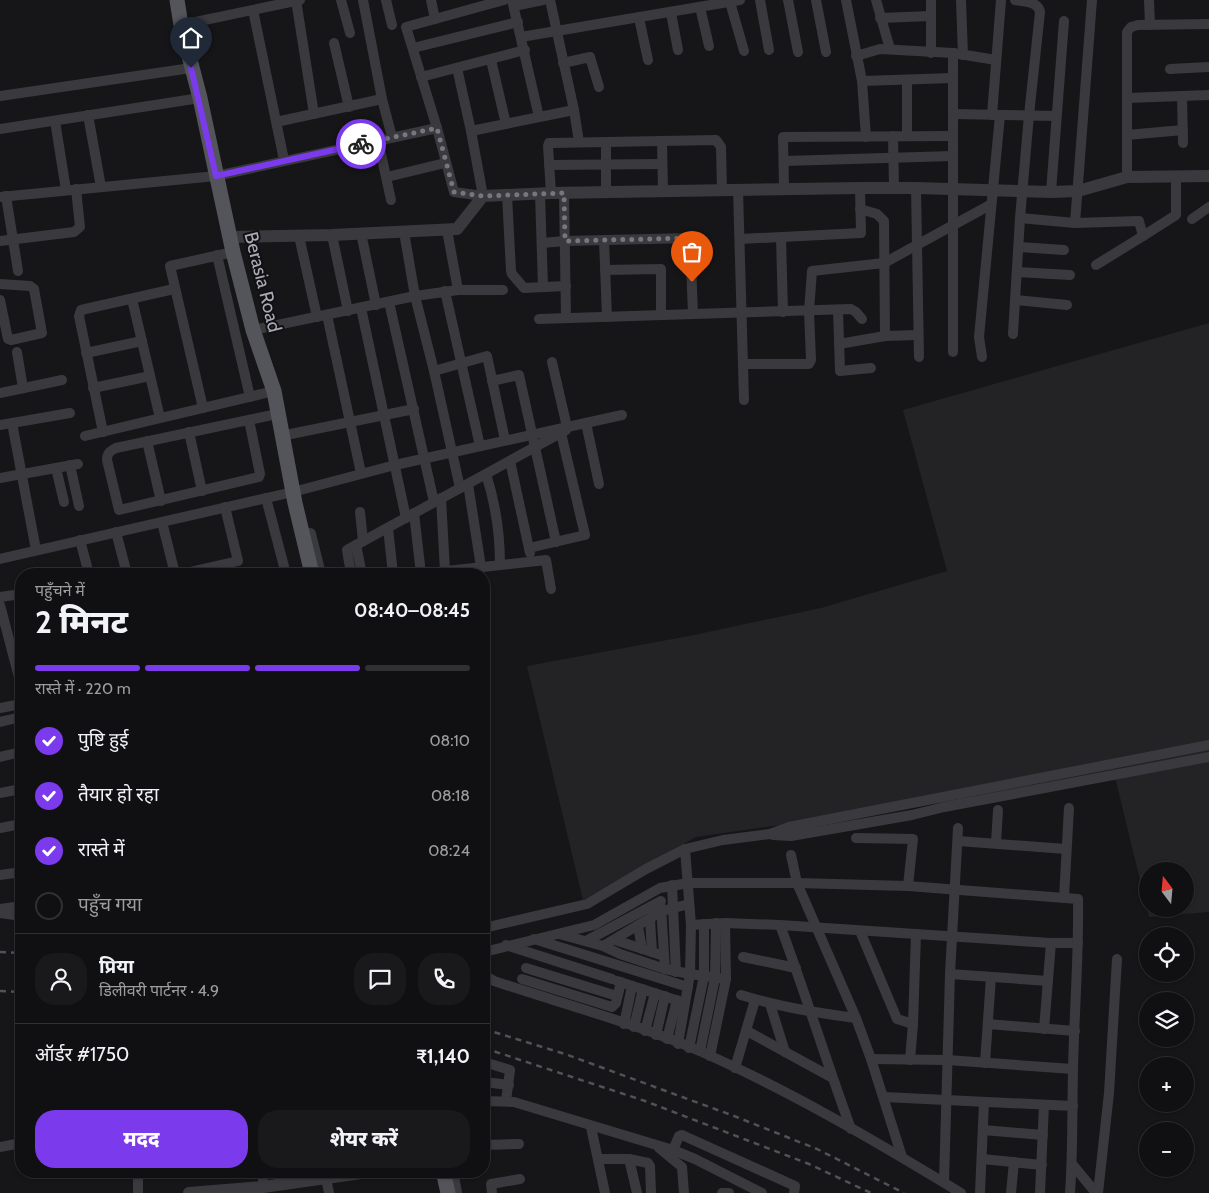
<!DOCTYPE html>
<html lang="hi">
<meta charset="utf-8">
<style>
body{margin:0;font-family:Cabin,"Noto Sans Devanagari",sans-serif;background:#19191b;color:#f1f3f6;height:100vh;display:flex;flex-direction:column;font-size:19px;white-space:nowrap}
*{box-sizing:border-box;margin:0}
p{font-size:16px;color:#9c9d9f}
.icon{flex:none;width:28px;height:28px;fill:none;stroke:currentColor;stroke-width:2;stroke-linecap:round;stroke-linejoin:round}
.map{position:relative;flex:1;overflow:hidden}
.sheet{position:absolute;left:15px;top:568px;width:475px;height:610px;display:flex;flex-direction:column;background:#101012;border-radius:20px;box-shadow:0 1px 4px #0004,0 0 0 1px #303032}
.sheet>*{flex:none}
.needle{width:32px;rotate:344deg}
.fabs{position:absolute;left:1139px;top:862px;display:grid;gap:10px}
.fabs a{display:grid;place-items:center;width:55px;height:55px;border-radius:50%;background:#101012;box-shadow:0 1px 4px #0004,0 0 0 1px #303032;font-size:25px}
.pin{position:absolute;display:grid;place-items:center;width:42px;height:42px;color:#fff;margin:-51px -21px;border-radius:50% 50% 50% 0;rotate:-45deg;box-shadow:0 0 5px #0007}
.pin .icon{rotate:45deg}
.courier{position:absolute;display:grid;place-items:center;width:50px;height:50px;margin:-25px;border:4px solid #7c3aed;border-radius:50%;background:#fff;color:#222;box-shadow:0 1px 6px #0007}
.head em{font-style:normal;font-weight:800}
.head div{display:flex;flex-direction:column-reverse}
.head{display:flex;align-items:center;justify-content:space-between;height:85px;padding:0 20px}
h1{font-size:32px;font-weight:800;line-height:38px}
.bar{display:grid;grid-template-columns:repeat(4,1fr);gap:8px 5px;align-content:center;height:60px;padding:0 20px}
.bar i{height:6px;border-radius:4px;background:#303032}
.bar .current{background:#7c3aed}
.bar p{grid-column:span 4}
.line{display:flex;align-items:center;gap:12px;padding:0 20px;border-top:1px solid #303032}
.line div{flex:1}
.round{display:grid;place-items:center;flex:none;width:52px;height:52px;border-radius:20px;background:#19191b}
ol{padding:0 20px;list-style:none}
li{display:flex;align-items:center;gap:15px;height:55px}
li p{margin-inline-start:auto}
li .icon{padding:5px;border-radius:50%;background:#7c3aed;color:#fff;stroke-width:4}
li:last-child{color:#9c9d9f}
li i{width:28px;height:28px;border:2px solid #303032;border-radius:50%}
.cta{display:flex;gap:10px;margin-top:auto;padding:10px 20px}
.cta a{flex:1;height:58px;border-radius:20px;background:#7c3aed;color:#fff;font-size:20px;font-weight:800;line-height:58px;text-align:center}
.cta a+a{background:#19191b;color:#f1f3f6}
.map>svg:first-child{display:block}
.built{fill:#232225;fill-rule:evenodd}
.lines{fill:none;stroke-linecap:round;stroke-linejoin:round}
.minor{stroke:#3a393e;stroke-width:10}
.tertiary{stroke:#3a393e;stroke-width:12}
.primary{stroke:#54545b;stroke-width:15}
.rail{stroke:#515157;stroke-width:2.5;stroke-dasharray:6 5;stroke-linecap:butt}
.done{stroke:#76767f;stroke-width:5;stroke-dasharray:0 9}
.route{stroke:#7c3aed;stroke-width:6}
.labels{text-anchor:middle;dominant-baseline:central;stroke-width:4;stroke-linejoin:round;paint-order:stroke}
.street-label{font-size:19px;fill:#a9aab6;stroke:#111113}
</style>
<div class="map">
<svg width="1209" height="1193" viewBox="0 0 1209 1193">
<rect width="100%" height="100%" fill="#161618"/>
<path class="built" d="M1209 323V912L1149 917 1115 777 696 837 583 900 527 666 694 635 821 608 947 571 903 410ZM1148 871H1185V909H1148Z"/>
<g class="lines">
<g class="minor">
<path d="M296 0 314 114"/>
<path d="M341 0 350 33"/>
<path d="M363 0 382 99 392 137"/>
<path d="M386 0 392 25"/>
<path d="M431 0 435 19"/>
<path d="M512 0 539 117"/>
<path d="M550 0 574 110 579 142"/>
<path d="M760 0 769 50"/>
<path d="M788 0 798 52"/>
<path d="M816 0 826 52"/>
<path d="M846 0 862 81 866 137"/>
<path d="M876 0 890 49"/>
<path d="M931 0V53"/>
<path d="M961 0 963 55"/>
<path d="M1015 0C1025 2 1038 1 1040 12L1029 115 1020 218 1075 223 1092 0"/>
<path d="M1149 0 1150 25"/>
<path d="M730 2 744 51"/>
<path d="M514 6 543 0"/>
<path d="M700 7 709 46"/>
<path d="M253 10 284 160"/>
<path d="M671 13 678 50"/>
<path d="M639 18 648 60"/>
<path d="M880 18 931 16"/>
<path d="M181 25 300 0"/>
<path d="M521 37 740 0"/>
<path d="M334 43 349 107"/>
<path d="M413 48 518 22"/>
<path d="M953 53V352"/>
<path d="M856 56 880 49 953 53 996 60"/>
<path d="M491 60 506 124"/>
<path d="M563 63 590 57 599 87"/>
<path d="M457 68 471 131 483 196 454 192 437 128 406 27 504 0"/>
<path d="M1170 69 1209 67"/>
<path d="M421 77 525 50"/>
<path d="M907 80V136"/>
<path d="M862 81 953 78"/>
<path d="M0 96 191 68"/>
<path d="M1182 96 1183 143"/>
<path d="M1127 98 1209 95"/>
<path d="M953 114 1056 116"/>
<path d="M88 115 101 187"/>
<path d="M992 115 1001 0"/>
<path d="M55 121 66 190"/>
<path d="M276 122 382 99"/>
<path d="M0 129 200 98"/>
<path d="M471 131 574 110"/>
<path d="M1127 135 1183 130"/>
<path d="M893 136 894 188"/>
<path d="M378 140 391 200"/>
<path d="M662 141 663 192"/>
<path d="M606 142V193"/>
<path d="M784 161 953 156"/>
<path d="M549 165 662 164"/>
<path d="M387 177 445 163"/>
<path d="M1127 177V32L1131 27 1138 25 1209 24"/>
<path d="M784 188 783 137 953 136"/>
<path d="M916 188 919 357"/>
<path d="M738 190 744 400"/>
<path d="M1051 192 1064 21"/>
<path d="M540 193 543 287"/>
<path d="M551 193 548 146 549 143H552L716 140 721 147 722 190"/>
<path d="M564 193 566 318"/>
<path d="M507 195 511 271 512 274 524 288 566 286"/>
<path d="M6 196 18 271"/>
<path d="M0 197 216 176 437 128"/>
<path d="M860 209 877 214 884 221 885 336"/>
<path d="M1192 219 1209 207"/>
<path d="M1075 223 1139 221 1143 236 1176 215V177"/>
<path d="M447 230 458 290"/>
<path d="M404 232 415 296 434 371 460 488"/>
<path d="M361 233 376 305"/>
<path d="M332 235 348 311"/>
<path d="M299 236 317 317"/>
<path d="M781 238 783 312"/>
<path d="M740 239 861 233 860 188"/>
<path d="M604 240 607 317"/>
<path d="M0 241 74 232 80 227 76 189"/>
<path d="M542 243 565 241 690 238 693 314"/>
<path d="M1019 247 1064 250"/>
<path d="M217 255 250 397"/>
<path d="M1096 265 1143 236"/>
<path d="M605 270 661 269V315"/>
<path d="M1017 272 1070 275"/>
<path d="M0 284 30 286 34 289 42 333 11 340 8 339 0 300"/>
<path d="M445 291 480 446"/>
<path d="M132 299 160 418"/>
<path d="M1015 300 1067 305"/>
<path d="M389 302 434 502"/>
<path d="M361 308 406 518"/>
<path d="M838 310 840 371 871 368"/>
<path d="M327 315 361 473"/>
<path d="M539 319 851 309 856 312 862 319"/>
<path d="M253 330 415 296 458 290H503"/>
<path d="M1013 334 1020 218"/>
<path d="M839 344 885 336 917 335"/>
<path d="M17 352 23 388"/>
<path d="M86 353 142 341"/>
<path d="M982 357 979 337 981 316 1000 115"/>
<path d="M552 362 567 427"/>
<path d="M744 364H809L811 360 809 311 812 271 884 263 990 205"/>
<path d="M434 371 487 356 505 440"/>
<path d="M492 381 519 375 556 542"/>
<path d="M93 388 150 376"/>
<path d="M0 393 62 380"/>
<path d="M203 408 170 266 233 252"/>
<path d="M249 420 260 474 259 477 119 510 107 460C107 453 110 451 116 448L277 414"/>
<path d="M12 423 36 550"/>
<path d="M586 423 599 484"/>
<path d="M0 425 70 413"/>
<path d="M103 432 79 316 81 310 174 289"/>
<path d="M189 432 202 491"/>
<path d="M85 436 274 391"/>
<path d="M281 436 414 409"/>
<path d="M147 441 161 501"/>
<path d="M510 461 530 553"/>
<path d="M70 465 79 506"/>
<path d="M56 468 64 502"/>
<path d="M486 474C496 505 500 533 500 565"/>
<path d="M0 478 78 464"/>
<path d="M468 484 481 567"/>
<path d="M266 498 286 574"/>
<path d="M441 498 445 571"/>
<path d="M360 512 363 541"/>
<path d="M414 513 421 574"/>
<path d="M162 522 175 574"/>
<path d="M388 528 393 574"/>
<path d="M116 532 127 574"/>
<path d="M80 540 89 574"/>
<path d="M356 545 362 574"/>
<path d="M529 548 585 535 560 429"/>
<path d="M0 559 293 492 395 465 622 415"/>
<path d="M181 574 238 561 225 507"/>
<path d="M351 574 347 550 566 430"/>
<path d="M419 574 546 560 551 589"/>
<path d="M0 597 21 594"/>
<path d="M0 605 21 685"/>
<path d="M0 708 21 704"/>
<path d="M0 722 21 717"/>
<path d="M0 757 21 752"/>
<path d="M0 793 21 789"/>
<path d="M0 828 21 824"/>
<path d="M773 835 791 836 912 815 944 807 1209 757"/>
<path d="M856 838 913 839 908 886"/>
<path d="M958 841 1066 849"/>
<path d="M996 843 998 810"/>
<path d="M791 855 797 883 856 1018 871 1059 902 1157"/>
<path d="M0 875 21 872"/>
<path d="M672 885 676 972"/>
<path d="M1064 898 1069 808"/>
<path d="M661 907 665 969"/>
<path d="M0 909 21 906"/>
<path d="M0 913 21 916"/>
<path d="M650 919 652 952"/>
<path d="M691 925 725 923 780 925 1051 943H1078"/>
<path d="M780 925C805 992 826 1061 851 1129"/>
<path d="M638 926 642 949"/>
<path d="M484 928 587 904 646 869 685 849 723 840 770 834 789 827 1209 745"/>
<path d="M860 931 897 1019 913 1024"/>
<path d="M559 934 603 946 620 954 665 969 690 974 726 979"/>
<path d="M534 939 688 987"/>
<path d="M615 940 664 956"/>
<path d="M586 941 661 901"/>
<path d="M506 945 612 979"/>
<path d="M603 946 662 911 689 904"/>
<path d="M484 952 594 925 660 888 688 883H797L908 886 1078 899C1079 956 1074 1014 1073 1071 1072 1112 1073 1152 1070 1193"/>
<path d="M743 957 796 968"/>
<path d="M526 968 617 996"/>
<path d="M950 974 1048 981"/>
<path d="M484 975 494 981C563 1004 635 1023 702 1052 792 1092 877 1142 961 1193"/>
<path d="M522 979 612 1007 616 1003 621 982"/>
<path d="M617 981 685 1003"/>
<path d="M741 995C779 1007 816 1013 856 1018"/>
<path d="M770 1004 785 1052"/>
<path d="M624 1024 632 986"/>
<path d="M988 1024 1075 1031"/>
<path d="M634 1027 643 989"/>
<path d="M1044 1029 1051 943"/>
<path d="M645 1031 655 993"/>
<path d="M747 1031 831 1077"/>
<path d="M656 1035 665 996"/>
<path d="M667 1039 677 1000"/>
<path d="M678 1044 690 974 691 925 685 849"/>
<path d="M689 1048 704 976V924"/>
<path d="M700 1051 715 978 716 923"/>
<path d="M710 1056 726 979 725 923"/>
<path d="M871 1059 947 1060 1073 1069"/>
<path d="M910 1060 913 1024 916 934"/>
<path d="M484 1062 510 1070 506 1101"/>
<path d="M985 1063 991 977"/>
<path d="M735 1068 755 1000"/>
<path d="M484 1082 509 1085"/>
<path d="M884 1097 1073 1106"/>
<path d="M484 1101 514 1102 673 1150 695 1159 762 1193"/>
<path d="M591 1127 605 1193"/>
<path d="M983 1130 1043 1135"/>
<path d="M484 1145 519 1144"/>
<path d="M0 1147 21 1143"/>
<path d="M659 1148 682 1167 684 1193"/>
<path d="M673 1150 679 1136 682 1135 795 1186 794 1193"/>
<path d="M598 1159H629L648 1163 650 1166 651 1193"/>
<path d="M629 1159 637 1193"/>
<path d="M982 1159 1042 1165"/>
<path d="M1072 1164 1096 1193"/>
<path d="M263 1171V1187"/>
<path d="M326 1178 329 1193"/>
<path d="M944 1182 950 974 958 828"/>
<path d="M138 1193V1171"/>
<path d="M492 1193 491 1184 520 1179"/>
<path d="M722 1193H729"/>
<path d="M980 1193 984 1102"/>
<path d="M1011 1193 1014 1162"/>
<path d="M1040 1193 1044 1105"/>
<path d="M1098 1193 1109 1093 1117 959"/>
</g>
<g class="tertiary">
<path d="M230 237 332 235 457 229 483 196 551 193 860 188H916L1051 192 1078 191 1127 177 1209 176"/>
<path d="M310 534 320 574"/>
<path d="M452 1171 456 1193"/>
<path d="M189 1193 263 1187 375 1171"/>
</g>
<g class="primary">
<path d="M177 0 181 25 200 98 233 252 253 330 274 391 295 503 312 574"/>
<path d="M443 1171 448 1193"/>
</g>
<g class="rail">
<path d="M0 952 21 953"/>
<path d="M0 991 21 992"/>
<path d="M484 1029 565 1054 734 1116 817 1149 904 1193"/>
<path d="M484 1048 645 1101 809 1164 871 1193"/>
</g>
</g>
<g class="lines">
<path class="done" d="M361 144 437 128 454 192 483 196 564 193 565 241 690 238 692 282"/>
<path class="route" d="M191 68 216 176 361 144"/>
</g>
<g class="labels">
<g class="street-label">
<text transform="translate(263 282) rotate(76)">Berasia Road</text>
</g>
</g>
</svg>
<div class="fabs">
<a><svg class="needle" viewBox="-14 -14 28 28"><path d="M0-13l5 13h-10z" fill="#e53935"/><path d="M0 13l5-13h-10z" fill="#9c9d9f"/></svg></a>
<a><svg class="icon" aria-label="locate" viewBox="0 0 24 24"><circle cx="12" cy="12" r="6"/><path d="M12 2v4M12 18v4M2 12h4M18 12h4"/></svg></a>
<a><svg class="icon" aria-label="layers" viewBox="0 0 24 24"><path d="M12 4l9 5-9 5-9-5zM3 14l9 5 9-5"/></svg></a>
<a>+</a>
<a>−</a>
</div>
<div class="pin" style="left:692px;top:282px;background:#ea580c"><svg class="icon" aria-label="bag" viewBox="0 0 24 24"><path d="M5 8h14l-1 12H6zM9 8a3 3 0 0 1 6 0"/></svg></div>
<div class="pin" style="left:191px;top:68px;background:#1f2937"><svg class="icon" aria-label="home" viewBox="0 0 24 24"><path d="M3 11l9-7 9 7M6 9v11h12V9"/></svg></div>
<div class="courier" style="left:361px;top:144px"><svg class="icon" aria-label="bike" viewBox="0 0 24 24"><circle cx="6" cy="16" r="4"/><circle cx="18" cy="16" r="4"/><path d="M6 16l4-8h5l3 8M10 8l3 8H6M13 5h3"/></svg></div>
<section class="sheet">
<div class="head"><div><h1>2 मिनट</h1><p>पहुँचने में</p></div><em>08:40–08:45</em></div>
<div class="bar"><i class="current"></i><i class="current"></i><i class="current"></i><i></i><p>रास्ते में · 220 m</p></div>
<ol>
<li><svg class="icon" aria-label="check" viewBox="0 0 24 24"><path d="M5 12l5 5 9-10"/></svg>पुष्टि हुई<p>08:10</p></li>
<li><svg class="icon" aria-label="check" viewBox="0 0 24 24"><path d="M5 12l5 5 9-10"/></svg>तैयार हो रहा<p>08:18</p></li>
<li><svg class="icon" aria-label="check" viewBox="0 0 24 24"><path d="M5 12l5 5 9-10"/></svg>रास्ते में<p>08:24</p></li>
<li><i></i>पहुँच गया</li>
</ol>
<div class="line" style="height:90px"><a class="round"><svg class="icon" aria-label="person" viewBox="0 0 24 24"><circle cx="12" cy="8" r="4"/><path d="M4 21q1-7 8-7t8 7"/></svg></a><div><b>प्रिया</b><p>डिलीवरी पार्टनर · 4.9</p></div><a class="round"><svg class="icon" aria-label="chat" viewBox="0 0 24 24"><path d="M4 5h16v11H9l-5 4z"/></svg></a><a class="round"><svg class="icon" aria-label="phone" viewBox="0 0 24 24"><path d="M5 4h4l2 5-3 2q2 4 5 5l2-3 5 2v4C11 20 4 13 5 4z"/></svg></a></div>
<div class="line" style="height:65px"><div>ऑर्डर #1750</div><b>₹1,140</b></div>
<div class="cta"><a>मदद</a><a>शेयर करें</a></div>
</section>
</div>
